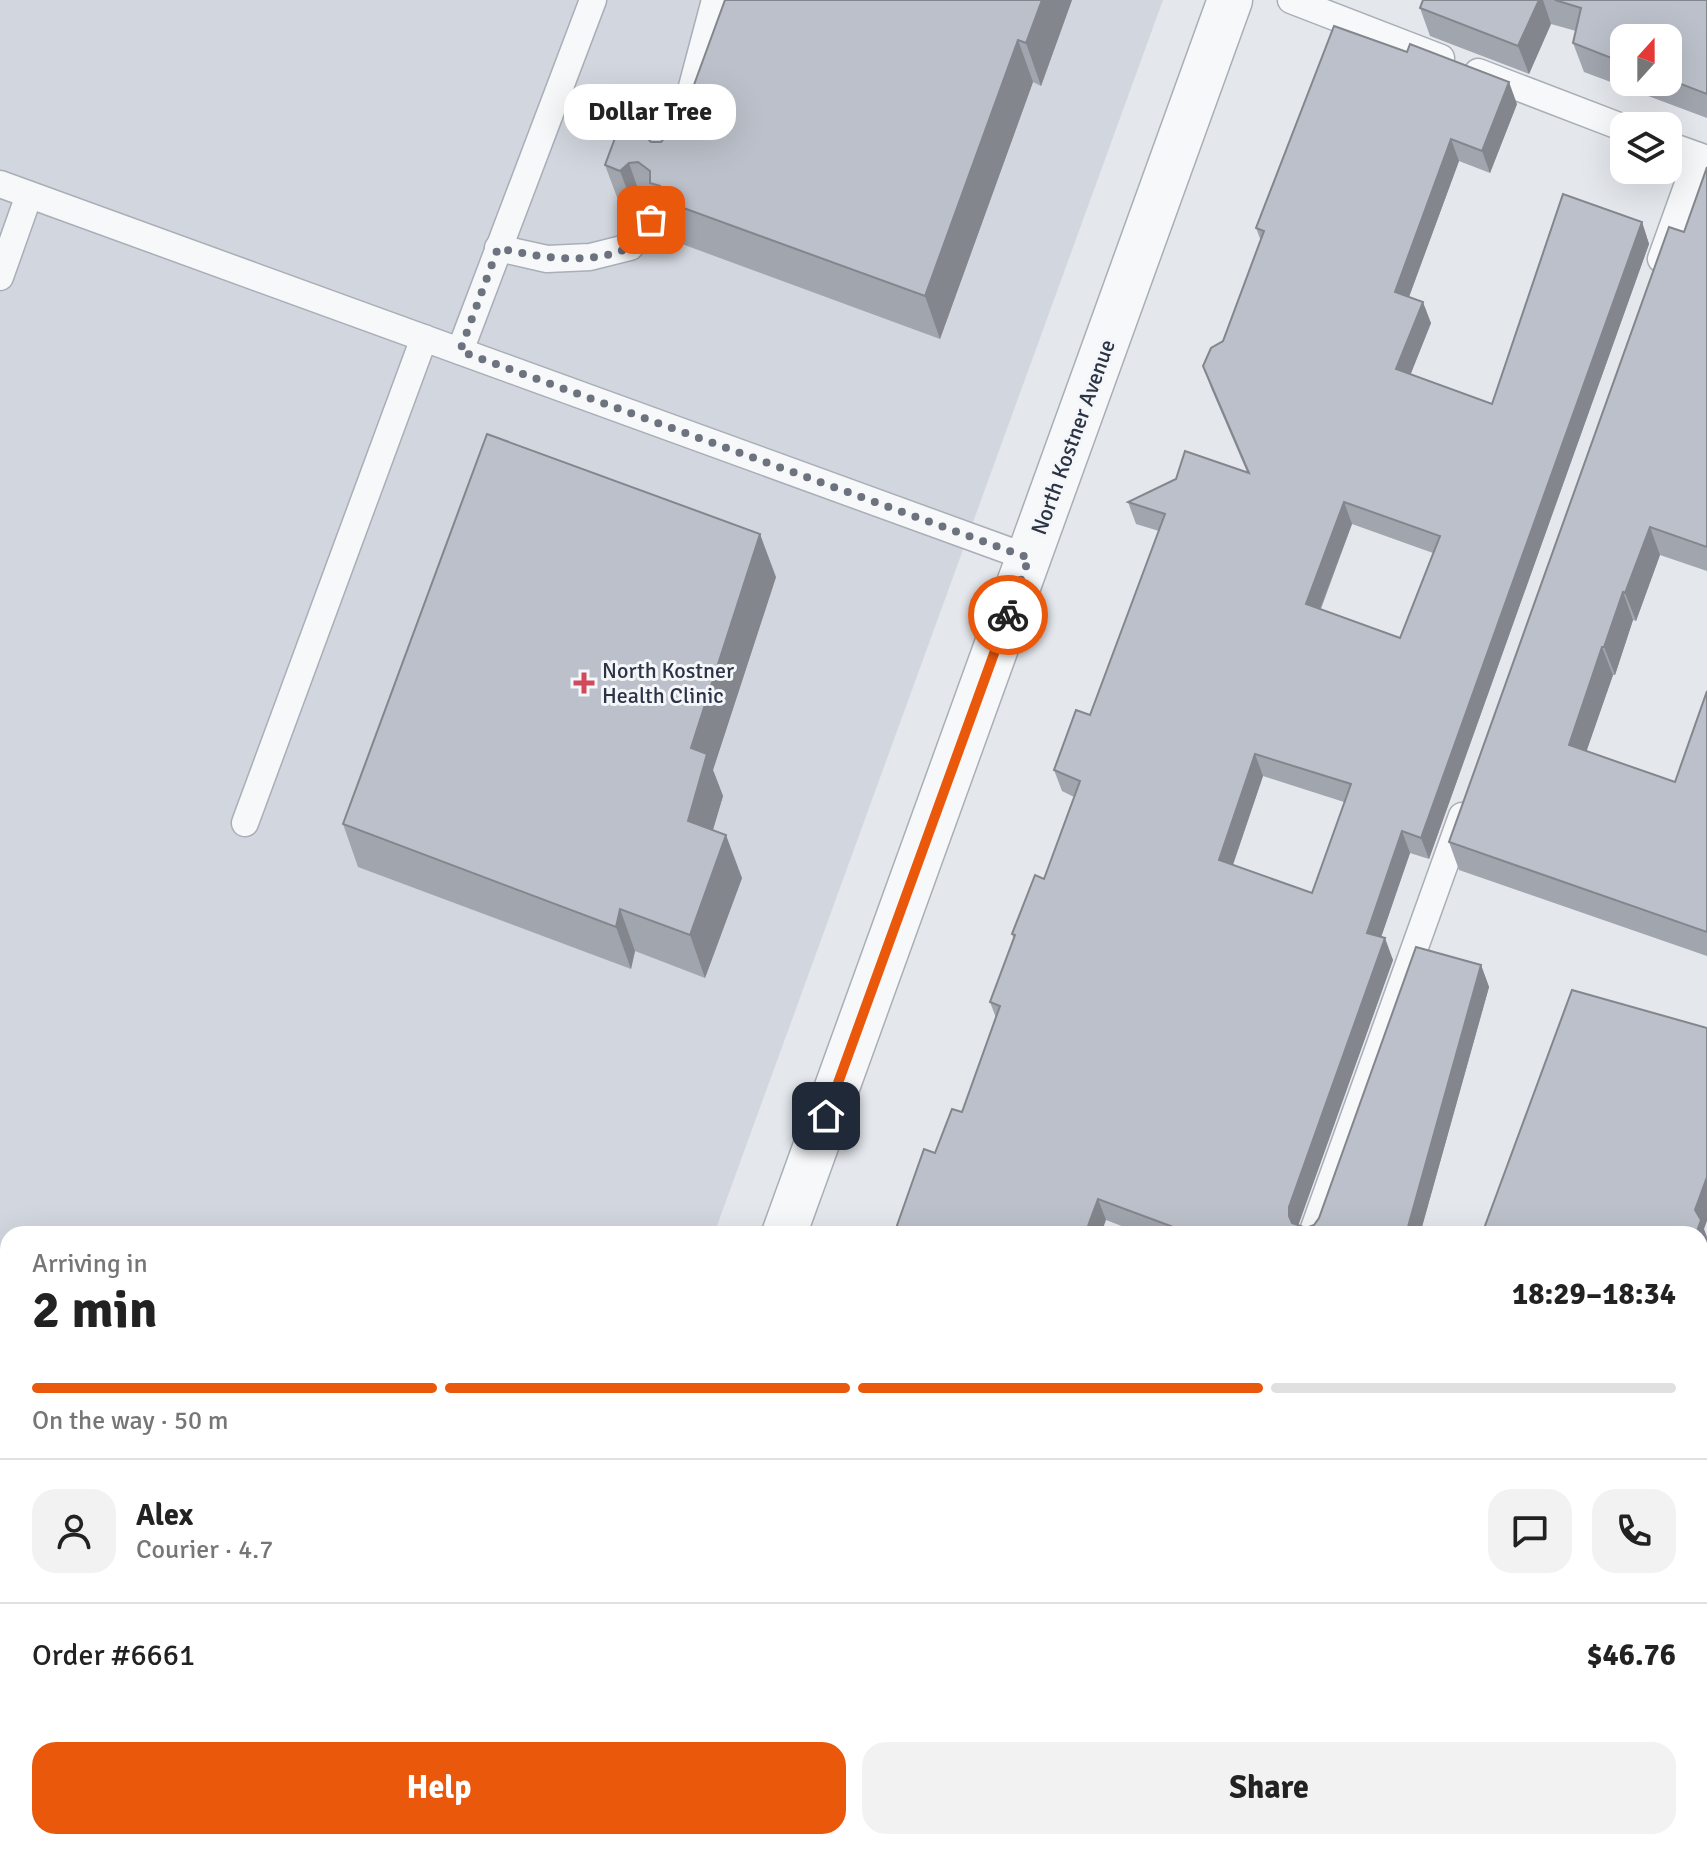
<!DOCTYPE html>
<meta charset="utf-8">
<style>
body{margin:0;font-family:Signika,sans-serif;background:#f2f2f2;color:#222;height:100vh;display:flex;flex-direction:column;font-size:30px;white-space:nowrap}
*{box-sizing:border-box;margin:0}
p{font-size:26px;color:#767676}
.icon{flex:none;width:44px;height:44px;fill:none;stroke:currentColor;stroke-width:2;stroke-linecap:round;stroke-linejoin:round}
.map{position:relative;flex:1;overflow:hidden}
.panel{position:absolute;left:0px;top:1226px;width:1708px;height:624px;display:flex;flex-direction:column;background:#fff;border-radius:24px 24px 0 0;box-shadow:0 8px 32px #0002}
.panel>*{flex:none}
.needle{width:52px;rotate:21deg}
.controls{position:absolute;left:1610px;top:24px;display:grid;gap:16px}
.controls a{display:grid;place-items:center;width:72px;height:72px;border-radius:16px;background:#fff;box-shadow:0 8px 32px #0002;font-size:40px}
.pin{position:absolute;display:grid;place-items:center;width:68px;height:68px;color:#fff;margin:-34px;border-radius:16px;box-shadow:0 4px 12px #0006}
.courier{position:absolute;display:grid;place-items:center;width:80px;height:80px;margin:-40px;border:6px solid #ea580c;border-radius:50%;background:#fff;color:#222;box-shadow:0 2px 10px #0007}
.bubble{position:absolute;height:56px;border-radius:24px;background:#fff;box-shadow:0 8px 32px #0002;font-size:26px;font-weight:800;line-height:56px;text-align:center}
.overview em{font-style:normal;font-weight:800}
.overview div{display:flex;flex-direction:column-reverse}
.overview{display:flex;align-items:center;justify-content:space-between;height:136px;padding:0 32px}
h1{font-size:52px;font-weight:800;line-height:60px}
.bar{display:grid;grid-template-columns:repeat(4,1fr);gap:12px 8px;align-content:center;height:96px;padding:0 32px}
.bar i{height:10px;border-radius:6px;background:#e0e0e0}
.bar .current{background:#ea580c}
.bar p{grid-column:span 4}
.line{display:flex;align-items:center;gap:20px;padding:0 32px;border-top:2px solid #e0e0e0}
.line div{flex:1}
.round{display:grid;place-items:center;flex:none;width:84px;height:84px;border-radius:24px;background:#f2f2f2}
.action{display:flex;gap:16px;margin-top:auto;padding:16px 32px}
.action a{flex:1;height:92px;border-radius:24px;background:#ea580c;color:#fff;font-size:32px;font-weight:800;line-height:92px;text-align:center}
.action a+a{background:#f2f2f2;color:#222}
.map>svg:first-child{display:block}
.built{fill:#d2d6de}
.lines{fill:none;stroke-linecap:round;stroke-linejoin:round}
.service-casing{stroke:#a9aeb7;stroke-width:29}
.minor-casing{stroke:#a9aeb7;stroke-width:47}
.tertiary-casing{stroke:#a9aeb7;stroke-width:47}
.service{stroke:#f7f8fa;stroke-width:26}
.minor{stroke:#f7f8fa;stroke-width:44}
.tertiary{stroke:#f7f8fa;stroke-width:44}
.wall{fill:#a1a5ae;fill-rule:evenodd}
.shaded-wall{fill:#83868d}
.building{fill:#bbc0ca;stroke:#83868d;stroke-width:2;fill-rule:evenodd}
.done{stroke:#6c737f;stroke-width:8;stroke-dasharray:0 14.4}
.route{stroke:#ea580c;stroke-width:10}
.poi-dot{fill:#d1495b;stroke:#f4f6f9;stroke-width:3}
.labels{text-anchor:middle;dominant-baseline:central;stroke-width:6;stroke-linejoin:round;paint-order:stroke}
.street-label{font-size:22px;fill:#2b3445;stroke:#f4f6f9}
.poi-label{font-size:22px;fill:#2b3445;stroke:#f4f6f9;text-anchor:start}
</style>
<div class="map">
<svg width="1707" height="1850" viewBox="0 0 1707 1850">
<rect width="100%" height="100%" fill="#e4e7ec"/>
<path class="built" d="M0 0H1163L714 1234H8V1842H493L490 1850H0Z"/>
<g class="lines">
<defs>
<g id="service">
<path d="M1291 0 1441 58"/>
<path d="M1478 72 1624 128"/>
<path d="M681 128 715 0"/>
<path d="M1668 145 1707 159"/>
<path d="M0 184 1029 558"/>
<path d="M498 248 547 259 590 257 630 247 651 220"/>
<path d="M1661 259 1698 156"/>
<path d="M0 277 29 195"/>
<path d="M460 351 593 0"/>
<path d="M245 823 424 338"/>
<path d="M1312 1234 1462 816"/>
<path d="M0 1315 8 1320"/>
<path d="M0 1544 8 1546"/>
<path d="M0 1783 8 1761"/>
<path d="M1091 1850 1094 1842"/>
</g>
<g id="minor">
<path d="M1700 1619 1707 1600"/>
<path d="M1204 1842 1226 1850"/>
<path d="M1616 1850 1619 1842"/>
</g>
<g id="tertiary">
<path d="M784 1234 1230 0"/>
<path d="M560 1850 563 1842"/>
</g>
</defs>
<use href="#service" class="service-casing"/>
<use href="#minor" class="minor-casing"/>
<use href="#tertiary" class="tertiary-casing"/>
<use href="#service" class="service"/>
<use href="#minor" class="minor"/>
<use href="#tertiary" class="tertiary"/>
</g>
<g class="wall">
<path d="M1072 0 1041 86 1033 82 940 339 671 240 660 209 654 204 644 206 636 214 621 208 605 165 647 138 651 142H661L676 134Z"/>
<path d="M1423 0H1707V118L1584 72 1573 43 1576 31 1551 24 1529 74 1430 36 1420 8ZM1624 38H1668V82H1624Z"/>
<path d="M1517 104 1490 173 1459 161 1409 297 1431 323 1410 375 1492 404 1642 222 1649 244 1429 859 1410 853 1381 937 1393 960 1298 1225 1306 1228 1314 1225 1481 965 1489 987 1420 1234H1142L935 1153 962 1112 996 1018 990 1002 1014 940 1012 934 1044 879 1074 797 1062 791 1054 770 1090 715 1159 531 1136 524 1128 502 1247 472 1211 388 1203 366 1223 341 1261 241 1256 228ZM1352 524 1433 553 1400 638 1321 609ZM1263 776 1344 802 1312 893 1233 865Z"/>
<path d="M1707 167V571L1660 555 1636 621 1633 620 1615 675H1613L1586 751 1675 782 1707 691V956L1459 870 1449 842 1684 232Z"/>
<path d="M776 577 713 770 723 796 713 830 742 878 705 978 635 951 631 969 358 867 343 824Z"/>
</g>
<g class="shaded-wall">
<path d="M1042 0H1072L1041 86 1026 43Z"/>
<path d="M1539 0H1543L1551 24 1529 74 1518 46Z"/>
<path d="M1018 40 1033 82 940 339 925 296Z"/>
<path d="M1509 82 1517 104 1490 173 1482 151Z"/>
<path d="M640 121 656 163 640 131Z"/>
<path d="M1451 139 1459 161 1403 313 1395 292Z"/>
<path d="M629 163 644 206 636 214 620 171Z"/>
<path d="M1642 222 1649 244 1429 859 1421 838Z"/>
<path d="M1423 302 1431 323 1404 391 1396 369Z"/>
<path d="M1344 502 1352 524 1314 625 1306 604Z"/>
<path d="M1650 527 1660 555 1636 621 1625 593Z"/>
<path d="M760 534 776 577 713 770 723 796 703 863 688 821 691 748Z"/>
<path d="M1623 592 1633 620 1615 675 1604 647Z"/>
<path d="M1602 647 1613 675 1579 773 1569 745Z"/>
<path d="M1255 754 1263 776 1227 882 1219 860Z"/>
<path d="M1402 831 1410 853 1375 955 1367 933Z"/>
<path d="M726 835 742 878 705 978 690 935Z"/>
<path d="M620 909 635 951 631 969 616 927Z"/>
<path d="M1385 938 1393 960 1297 1229V1234L1289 1216V1207Z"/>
<path d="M1481 965 1489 987 1420 1234H1406Z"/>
<path d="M1707 1177V1221L1704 1229 1707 1237V1247L1700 1266V1234H1696L1695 1210Z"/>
<path d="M1098 1199 1106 1220 1101 1234H1085Z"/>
<path d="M369 1842H400L397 1850H366Z"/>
</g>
<g class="building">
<path d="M725 0H1042L1026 43 1018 40 925 296 656 198 660 186 650 183V171L638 162 629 163 620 171 605 165 624 114 640 121V131L651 142H661L670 132 676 134Z"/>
<path d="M1423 0H1539L1518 46 1420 8Z"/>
<path d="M1555 0H1707V94L1668 79V38H1624V63L1573 43 1581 8Z"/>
<path d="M1334 26 1407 52 1410 44 1509 82 1482 151 1451 139 1395 292 1423 302 1396 369 1492 404 1563 194 1642 222 1421 838 1402 831 1367 933 1385 938 1289 1207V1216L1292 1223 1306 1228 1314 1225 1319 1218 1416 947 1481 965 1406 1234H1192L1098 1199 1085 1234H894L924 1149 935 1153 952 1109 962 1112 1000 1006 990 1002 1015 935 1012 934 1035 875 1044 879 1080 781 1054 770 1076 710 1090 715 1165 514 1128 502 1176 479 1185 451 1249 473 1203 366 1211 348 1223 341 1264 231 1256 228ZM1344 502 1440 536 1400 638 1306 604ZM1255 754 1351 784 1312 893 1219 860Z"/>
<path d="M1707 167V547L1650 527 1625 593 1623 592 1604 647H1602L1569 745 1675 782 1707 691V932L1449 842 1669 227 1684 232Z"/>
<path d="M487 434 760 534 691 748 707 754 688 821 726 835 690 935 620 909 616 927 343 824Z"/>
<path d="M1572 990 1707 1028V1177L1695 1210 1701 1220 1696 1234H1482Z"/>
<path d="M72 1842H369L366 1850H69Z"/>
<path d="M688 1842H962L959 1850H685Z"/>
</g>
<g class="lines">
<path class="done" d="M651 220C645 228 637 244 628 248 589 266 538 257 498 248L460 351 1029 558 1008 615"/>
<path class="route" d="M826 1116 1008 615"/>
</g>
<path class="poi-dot" d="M580 671h8v8h8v8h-8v8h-8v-8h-8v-8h8z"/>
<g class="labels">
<g class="street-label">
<text transform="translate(1073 437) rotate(-70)">North Kostner Avenue</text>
</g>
<g class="poi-label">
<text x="602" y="670">North Kostner<tspan x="602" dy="25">Health Clinic</tspan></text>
</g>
</g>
</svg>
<div class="controls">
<a><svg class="needle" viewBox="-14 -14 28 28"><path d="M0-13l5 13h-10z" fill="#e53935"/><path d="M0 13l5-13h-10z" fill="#767676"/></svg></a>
<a><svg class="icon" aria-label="layers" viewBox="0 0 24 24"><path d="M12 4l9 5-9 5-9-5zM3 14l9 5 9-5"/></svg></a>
</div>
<div class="pin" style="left:651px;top:220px;background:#ea580c"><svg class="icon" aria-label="bag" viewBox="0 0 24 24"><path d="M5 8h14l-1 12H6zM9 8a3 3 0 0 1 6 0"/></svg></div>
<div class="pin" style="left:826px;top:1116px;background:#1f2937"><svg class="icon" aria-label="home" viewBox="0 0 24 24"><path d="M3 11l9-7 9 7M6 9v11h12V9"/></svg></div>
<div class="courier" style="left:1008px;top:615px"><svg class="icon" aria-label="bike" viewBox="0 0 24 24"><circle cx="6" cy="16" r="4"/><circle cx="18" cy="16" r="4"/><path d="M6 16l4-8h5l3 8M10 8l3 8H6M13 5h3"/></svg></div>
<div class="bubble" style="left:564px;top:84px;width:172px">Dollar Tree</div>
<section class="panel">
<div class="overview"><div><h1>2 min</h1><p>Arriving in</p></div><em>18:29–18:34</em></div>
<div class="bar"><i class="current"></i><i class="current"></i><i class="current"></i><i></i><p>On the way · 50 m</p></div>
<div class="line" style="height:144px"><a class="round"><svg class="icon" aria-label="person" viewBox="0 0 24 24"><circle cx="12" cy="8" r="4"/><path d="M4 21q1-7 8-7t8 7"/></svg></a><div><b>Alex</b><p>Courier · 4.7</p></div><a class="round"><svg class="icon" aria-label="chat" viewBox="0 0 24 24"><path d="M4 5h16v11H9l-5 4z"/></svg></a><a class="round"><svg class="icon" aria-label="phone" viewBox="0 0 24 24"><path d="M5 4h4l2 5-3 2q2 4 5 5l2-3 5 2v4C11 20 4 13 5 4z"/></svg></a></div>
<div class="line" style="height:104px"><div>Order #6661</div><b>$46.76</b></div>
<div class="action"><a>Help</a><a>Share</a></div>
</section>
</div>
